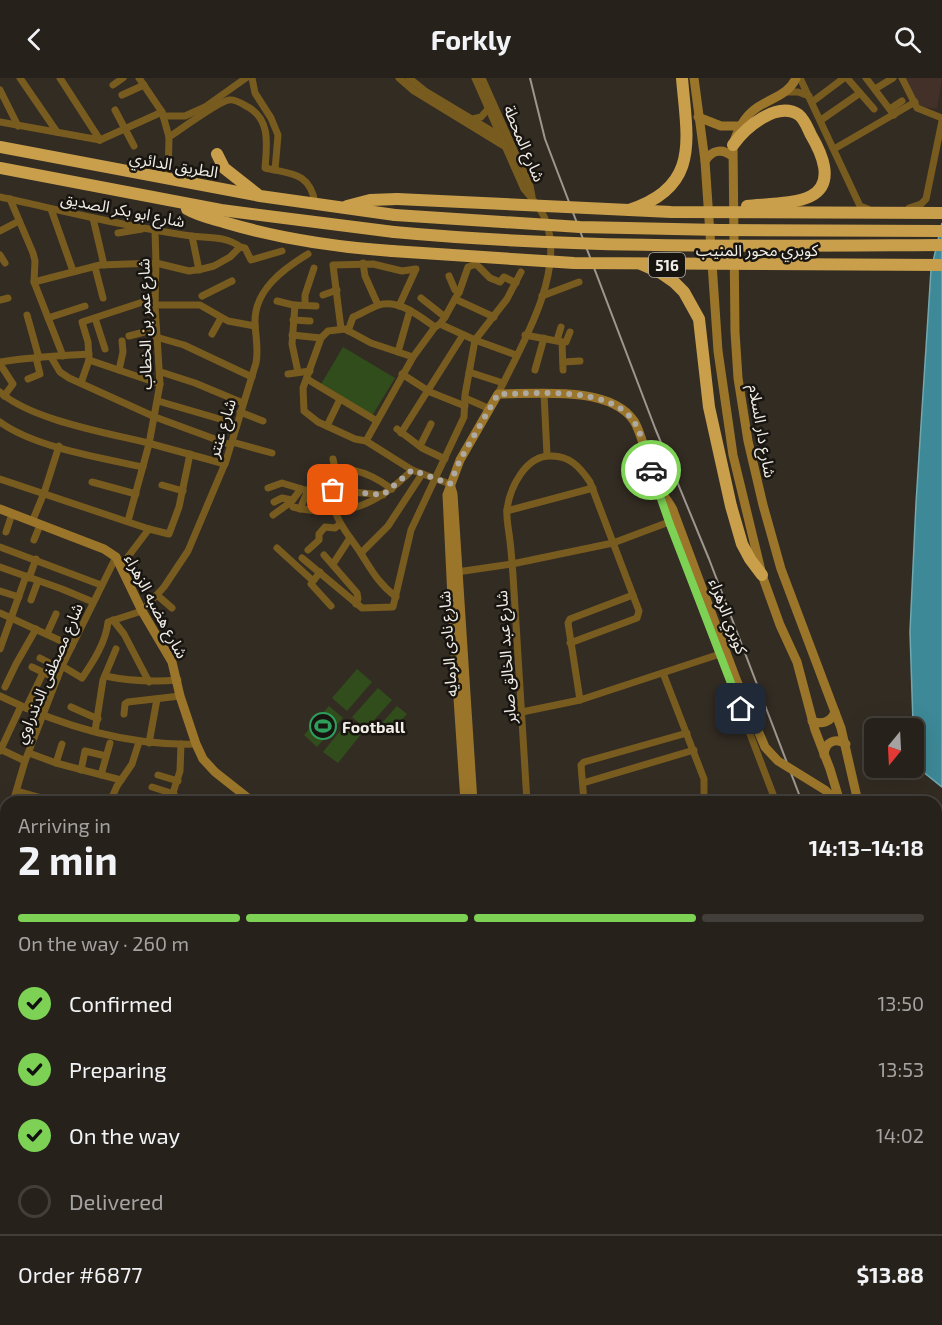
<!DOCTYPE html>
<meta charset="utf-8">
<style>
body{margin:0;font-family:"Exo 2","Noto Sans Arabic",sans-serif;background:#2e2923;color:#f1f3f6;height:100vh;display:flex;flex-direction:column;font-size:22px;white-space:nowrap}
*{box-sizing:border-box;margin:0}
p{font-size:20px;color:#a4a3a2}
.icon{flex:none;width:33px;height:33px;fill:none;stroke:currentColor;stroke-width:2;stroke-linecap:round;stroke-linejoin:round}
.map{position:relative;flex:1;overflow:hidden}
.drawer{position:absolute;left:0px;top:718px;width:942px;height:530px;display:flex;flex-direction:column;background:#26211a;border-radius:18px 18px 0 0;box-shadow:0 6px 24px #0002,0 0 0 2px #423e39}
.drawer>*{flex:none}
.needle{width:39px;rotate:198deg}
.controls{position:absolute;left:864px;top:640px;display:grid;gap:12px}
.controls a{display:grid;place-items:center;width:60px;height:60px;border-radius:9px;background:#26211a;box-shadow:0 6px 24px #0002,0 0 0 2px #423e39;font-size:30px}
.pin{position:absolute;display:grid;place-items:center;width:51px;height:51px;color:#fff;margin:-26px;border-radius:12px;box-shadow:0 3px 9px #0006}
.courier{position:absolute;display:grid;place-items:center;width:60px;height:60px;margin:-30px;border:4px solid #7dd154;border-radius:50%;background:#fff;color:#222;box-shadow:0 2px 8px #0007}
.summary em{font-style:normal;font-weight:700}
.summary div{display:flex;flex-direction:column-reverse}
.summary{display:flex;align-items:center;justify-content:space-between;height:102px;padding:0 18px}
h1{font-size:39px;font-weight:700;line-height:45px}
.bar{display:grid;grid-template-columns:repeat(4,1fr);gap:9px 6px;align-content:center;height:72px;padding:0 18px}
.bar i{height:8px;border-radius:4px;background:#423e39}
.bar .active{background:#7dd154}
.bar p{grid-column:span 4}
.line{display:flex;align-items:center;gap:15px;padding:0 18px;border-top:2px solid #423e39}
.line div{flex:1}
ol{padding:0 18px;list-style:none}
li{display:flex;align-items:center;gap:18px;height:66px}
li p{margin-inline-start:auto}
li .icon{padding:6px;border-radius:50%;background:#7dd154;color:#111;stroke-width:4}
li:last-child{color:#a4a3a2}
li i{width:33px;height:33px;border:3px solid #423e39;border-radius:50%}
header{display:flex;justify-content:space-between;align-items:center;height:78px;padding:0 18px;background:#26211a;font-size:27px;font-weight:700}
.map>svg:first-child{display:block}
.industrial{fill:#423029}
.green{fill:#314d1c}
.water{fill:#3d8997;stroke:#73a7af;stroke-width:1.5}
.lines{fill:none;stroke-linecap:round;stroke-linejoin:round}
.street{stroke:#785b1f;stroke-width:7}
.secondary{stroke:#9b762a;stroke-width:9}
.highway{stroke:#c99f4b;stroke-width:12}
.rail{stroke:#9d9790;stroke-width:2}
.secondary-bridge{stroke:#9b762a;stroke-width:9}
.primary-bridge{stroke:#b98a1b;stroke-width:10}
.highway-bridge{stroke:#c99f4b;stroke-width:12}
.done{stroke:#aea9a2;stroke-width:6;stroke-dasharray:0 10.8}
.route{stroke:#7dd154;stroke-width:8}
.labels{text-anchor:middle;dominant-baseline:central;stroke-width:5;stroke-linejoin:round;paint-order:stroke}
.shield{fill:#181511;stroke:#b0aca7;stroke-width:1.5}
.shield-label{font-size:15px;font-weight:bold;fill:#f1ede7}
.street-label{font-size:16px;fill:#f1ede7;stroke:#181511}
.poi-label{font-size:16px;font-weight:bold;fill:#f1ede7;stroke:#181511;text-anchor:start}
</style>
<header><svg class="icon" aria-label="back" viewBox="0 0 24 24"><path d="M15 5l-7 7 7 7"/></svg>Forkly<svg class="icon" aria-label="search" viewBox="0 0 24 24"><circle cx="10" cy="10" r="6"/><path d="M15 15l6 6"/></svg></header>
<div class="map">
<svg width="942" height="1247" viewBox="0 0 942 1247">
<rect width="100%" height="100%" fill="#332c23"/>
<path class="industrial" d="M906 0H942L937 31 920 28Z"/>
<g class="green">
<path d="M343 269 395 300 372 338 320 308Z"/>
<path d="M357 591 372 604 347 633 332 620Z"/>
<path d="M378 610 392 622 366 651 352 639Z"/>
<path d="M329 628 343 640 317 669 304 657Z"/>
<path d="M397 628 407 636 391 654 381 646Z"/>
<path d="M348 643 362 655 338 685 323 674Z"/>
</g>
<path class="water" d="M942 145V709L922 693 914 675 910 554 916 425 931 192Z"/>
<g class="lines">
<g class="street">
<path d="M20 0 57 54"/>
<path d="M60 0 100 62"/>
<path d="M139 0 162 34 169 59 168 101"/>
<path d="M252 0 255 15 271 40 278 57 275 92"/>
<path d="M399 0 414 13 504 68"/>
<path d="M409 0 425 13 500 58"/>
<path d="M475 0 524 111C534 123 544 133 548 150 562 201 520 270 498 316"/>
<path d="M482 0 530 108 532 118"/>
<path d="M800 0 860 128 868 131"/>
<path d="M847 0 874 31"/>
<path d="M866 0 894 37"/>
<path d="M902 0 917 30 942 40"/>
<path d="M113 7 123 0"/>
<path d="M875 11 893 0"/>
<path d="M0 12 18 48"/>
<path d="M786 14H798L809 18"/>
<path d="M122 17 144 7"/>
<path d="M812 24 844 0"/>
<path d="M890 31 902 23"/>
<path d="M115 32 134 68"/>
<path d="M163 38H185L205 29 246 0"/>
<path d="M473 41 481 39 489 30"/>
<path d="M821 42 860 15"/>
<path d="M0 44 100 62"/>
<path d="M169 59C180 52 219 23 229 22 235 21 241 25 246 28 271 40 267 67 265 90 291 96 310 94 315 125"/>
<path d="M100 62 162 34"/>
<path d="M834 71 915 24"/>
<path d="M0 119C64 133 127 149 191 158 208 160 227 158 240 169"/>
<path d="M10 121 33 175 35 183 34 204 63 278"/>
<path d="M909 130 921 126 926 121 942 43"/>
<path d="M51 131 73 193"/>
<path d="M93 140 104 187"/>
<path d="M0 153 19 143"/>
<path d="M118 155 142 151"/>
<path d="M192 158 199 192"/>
<path d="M0 177 5 185"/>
<path d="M363 185 365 198 378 227"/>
<path d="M95 189 103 220"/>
<path d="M449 198 455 212 459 215"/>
<path d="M34 204 100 187 156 185 189 193 202 191 214 188 230 179 240 169 245 170 251 182 282 173"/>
<path d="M323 217 337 212"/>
<path d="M202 218 232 203"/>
<path d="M542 218 579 204"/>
<path d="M421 220 445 239"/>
<path d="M455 221 494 239"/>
<path d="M0 222 8 220"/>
<path d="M277 223 293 227 316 228"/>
<path d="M155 227H200L228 243 255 248"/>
<path d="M295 227 292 266 298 294"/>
<path d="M305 227V217L314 190"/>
<path d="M27 237 39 280"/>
<path d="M48 240 85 228"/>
<path d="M95 240 105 271"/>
<path d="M293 242 310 243"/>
<path d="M440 246 475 262 516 277"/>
<path d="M341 251 333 187 373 186 402 193 416 191 399 228"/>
<path d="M348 253 353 239C361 236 370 230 379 227 399 221 419 238 435 249"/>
<path d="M212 256 221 240"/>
<path d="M292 257 321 260"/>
<path d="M525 257 562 264 563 292"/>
<path d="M129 258 156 251"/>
<path d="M156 259 184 267 252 299"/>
<path d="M557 262 561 249"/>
<path d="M562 264H566L570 254"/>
<path d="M398 274 410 232"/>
<path d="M51 279 60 294 69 300 155 339 231 367"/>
<path d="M413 279 371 265 345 251 328 253 321 260 303 310 304 333 318 344 355 361 366 363 412 392 450 406"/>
<path d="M89 282 160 306"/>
<path d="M0 284C30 279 59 278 89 276"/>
<path d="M563 284 580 283"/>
<path d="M0 286 13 306 4 318"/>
<path d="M119 292 123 274 122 263"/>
<path d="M535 292 544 260"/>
<path d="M161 294 195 305 243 325"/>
<path d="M469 294 503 305"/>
<path d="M288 296 310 293"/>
<path d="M402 296 430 314 465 328"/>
<path d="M28 301 40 296 36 280"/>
<path d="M307 301 377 343"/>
<path d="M81 305 89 282 88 264 82 244 155 220"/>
<path d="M0 314C31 342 108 355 148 365 174 372 199 379 225 386"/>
<path d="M544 316 547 377"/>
<path d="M465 320 490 331"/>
<path d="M158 323 237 346"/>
<path d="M240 334 263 343"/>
<path d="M0 344C34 369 101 380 143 389"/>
<path d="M327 348 340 321"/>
<path d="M397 351 422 370 445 381"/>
<path d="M401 355 463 257"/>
<path d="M366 363 413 279 435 249 440 246 445 239 460 212 468 189 476 186 490 200 500 204 504 199 516 205"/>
<path d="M232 364 272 375"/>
<path d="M420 368 431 346"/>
<path d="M333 381 335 391"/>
<path d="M0 401 149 451 169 456 179 429 190 376"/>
<path d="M92 404 136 416"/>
<path d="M162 407 183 413"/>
<path d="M268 410 282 405 305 412H333L383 417"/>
<path d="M317 412 312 397C343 385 366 392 392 411"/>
<path d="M660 415 669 444 776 724"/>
<path d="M274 424 282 420 292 422"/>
<path d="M293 429C344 441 376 428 412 392"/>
<path d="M300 431 308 412"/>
<path d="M335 433C340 449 351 460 360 474 372 493 378 505 396 519"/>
<path d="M507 433 593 410"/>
<path d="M273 437 291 424 301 411"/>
<path d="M128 443 149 366 160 306 155 227 156 185 155 152"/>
<path d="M32 444 44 415 59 368"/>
<path d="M6 454 12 436"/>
<path d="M34 462 40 447"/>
<path d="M0 469 101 507"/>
<path d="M277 470 312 502"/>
<path d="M308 472 319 462V456L325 449 335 450 340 446"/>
<path d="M361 475 388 448 422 396"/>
<path d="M324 477 357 515 358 521 356 526"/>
<path d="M302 480 362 530 393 529 411 452 464 339 465 317 475 262 507 221 521 194"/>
<path d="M333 486 350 460"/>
<path d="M121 488 149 451"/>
<path d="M0 489 62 511 93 524"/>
<path d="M320 494 311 506 331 528"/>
<path d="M457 494 512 486 613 465 669 444"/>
<path d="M29 500 36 481"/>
<path d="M0 513 19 519"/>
<path d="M157 517 172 530"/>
<path d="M31 522 38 503"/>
<path d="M0 535 72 568"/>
<path d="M113 542 124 556 149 604"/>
<path d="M47 556 56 536"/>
<path d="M0 571 26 498"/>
<path d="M40 580 61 591"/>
<path d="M62 588 82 600C93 584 106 564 108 544L142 533 164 509 188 473 226 383 256 285C259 270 255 257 255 243 255 212 283 191 308 176"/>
<path d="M32 589 57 601"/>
<path d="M663 595 704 701V724"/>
<path d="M105 598C129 603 152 604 178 602"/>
<path d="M5 609 16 586 36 551"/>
<path d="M0 618C61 648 128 668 196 666"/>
<path d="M580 622 568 545 570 541 633 517"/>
<path d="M71 629 98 641"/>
<path d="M26 630 43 595"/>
<path d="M522 634 580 622 720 576"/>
<path d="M124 636 125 626 128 624 180 618"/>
<path d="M95 653 103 602 116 571"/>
<path d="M149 665 157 621"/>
<path d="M0 671 25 683"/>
<path d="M0 673 21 628"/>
<path d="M29 675 56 685 121 702"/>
<path d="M56 685 62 666"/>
<path d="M81 692 85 673 106 678"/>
<path d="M101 697 110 665"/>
<path d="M158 697 178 703"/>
<path d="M583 705 694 672"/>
<path d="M152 709 174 716"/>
<path d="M17 713 56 724"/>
<path d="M149 721 154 724"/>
<path d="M13 724 25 683 62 588 116 479"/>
<path d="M110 724 117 708 132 686 139 664"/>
<path d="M170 724 180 693 181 666"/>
<path d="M527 724C523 654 519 584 514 513 513 497 512 480 510 463 509 453 506 441 507 431 510 410 525 378 550 378 569 377 580 389 590 404L639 533 637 540 570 565"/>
<path d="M584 724 581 687 584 684 687 655"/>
<path d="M0 757 6 742"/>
<path d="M0 833 6 818"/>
<path d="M0 844 6 837"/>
<path d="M241 1242 246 1247"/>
<path d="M523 1242 525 1245 531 1247"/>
<path d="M544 1242 545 1247"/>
<path d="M572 1242V1247"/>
<path d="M641 1242V1247"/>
<path d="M500 1244 509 1247"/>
<path d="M60 1247 62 1242"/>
<path d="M198 1247 200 1242"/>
<path d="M443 1247 444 1242"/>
<path d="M681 1247 683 1242"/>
<path d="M765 1247 767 1242"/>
<path d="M825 1247 826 1243"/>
<path d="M906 1247 907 1242"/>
</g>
<g class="secondary">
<path d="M694 0 705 83 718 273 733 377 762 497 780 547 797 584 815 652 830 691 840 724"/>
<path d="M796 0C789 15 777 18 763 26 747 34 738 49 733 67L735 254 738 300 748 363 763 427 781 491 841 650 858 724"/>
<path d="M698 39 721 48H740"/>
<path d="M705 83C712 72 722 70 732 78"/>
<path d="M450 406 453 416 473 724"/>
<path d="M0 431 104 471 116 479 142 533 172 584 180 618 196 666 203 681 215 694 253 724"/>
<path d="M812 643C822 647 831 644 835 634"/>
<path d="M824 677C825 664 835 659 846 666"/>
<path d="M465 724 454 561 447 417 460 382 498 316C536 316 610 307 634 343 644 359 648 391 658 409 662 417 669 423 673 432"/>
<path d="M936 963 942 965"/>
</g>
<g class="highway">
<path d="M0 69 260 118 395 137"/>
<path d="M217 76 224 90 257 116"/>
<path d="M0 90 221 132 394 154"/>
<path d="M347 128 370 122 397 121"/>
<path d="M187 131C199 138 214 141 227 145 281 161 336 169 392 173"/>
<path d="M629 132C701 109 687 61 682 0"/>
<path d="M641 186 661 195 674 204 684 214 699 241 709 329 731 428 742 466 750 481 762 497"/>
<path d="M936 993 942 985"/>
<path d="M936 1048C942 1075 932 1105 942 1133"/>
<path d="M936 1220 942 1155"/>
<path d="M917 1242 918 1247"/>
<path d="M935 1247V1242"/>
</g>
<g class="rail">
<path d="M530 0 545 61 655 350 709 481 802 724"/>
<path d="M848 1247 850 1242"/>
</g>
<path class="secondary-bridge" d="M673 432 736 601 765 669 778 683 825 712 838 724"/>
<path class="primary-bridge" d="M936 1033 942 1017"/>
<g class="highway-bridge">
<path d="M733 67C745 50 777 22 799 37 805 42 808 51 811 57 821 74 836 105 811 118 796 126 765 126 747 128"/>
<path d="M397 121 671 134 942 135"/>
<path d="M395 137 580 149 720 152 942 153"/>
<path d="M394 154C577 171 759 168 942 167"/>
<path d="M392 173 574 185 942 187"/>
</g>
</g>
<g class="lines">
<path class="done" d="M333 412 383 417 412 392 450 406 460 382 498 316C536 316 610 307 634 344 642 355 646 378 651 392"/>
<path class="route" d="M651 392 669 444 741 631"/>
</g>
<defs>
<symbol id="stadium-ring" viewBox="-11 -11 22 22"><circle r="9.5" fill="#181511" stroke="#2e9e5b" stroke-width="1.5"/><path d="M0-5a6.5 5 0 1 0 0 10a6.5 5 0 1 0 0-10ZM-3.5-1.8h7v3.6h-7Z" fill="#2e9e5b"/></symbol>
</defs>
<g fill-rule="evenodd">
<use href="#stadium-ring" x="308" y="633" width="30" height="30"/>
</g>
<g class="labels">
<rect class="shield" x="649" y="175" width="36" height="24" rx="4.5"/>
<g class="shield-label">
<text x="667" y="187">516</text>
</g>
<g class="street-label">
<text transform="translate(525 65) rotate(67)">شارع المحطة</text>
<text transform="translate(174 86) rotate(10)">الطريق الدائري</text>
<text transform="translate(123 131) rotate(11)">شارع ابو بكر الصديق</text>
<text x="757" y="171">كوبري محور المنيب</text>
<text transform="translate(144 246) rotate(-91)">شارع عمر بن الخطاب</text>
<text transform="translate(221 350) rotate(-73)">شارع عنتر</text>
<text transform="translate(763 353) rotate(80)">شارع دار السلام</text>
<text transform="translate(157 528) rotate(62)">شارع هضبه الزهراء</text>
<text transform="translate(729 538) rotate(69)">كوبري الزهراء</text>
<text transform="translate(447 566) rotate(-94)">شارع نادى الرمايه</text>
<text transform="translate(505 579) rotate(-94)">شارع عبد الخالق صابر</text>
<text transform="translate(48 595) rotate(-67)">شارع مصطفى الدندراوي</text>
</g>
<g class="poi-label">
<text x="342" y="648">Football</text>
</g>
</g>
</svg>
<div class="controls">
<a><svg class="needle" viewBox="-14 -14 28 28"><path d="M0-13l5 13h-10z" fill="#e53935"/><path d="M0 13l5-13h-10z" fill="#a4a3a2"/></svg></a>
</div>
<div class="pin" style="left:333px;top:412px;background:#ea580c"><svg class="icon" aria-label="bag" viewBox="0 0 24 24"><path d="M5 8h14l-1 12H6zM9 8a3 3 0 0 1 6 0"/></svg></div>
<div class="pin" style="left:741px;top:631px;background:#1f2937"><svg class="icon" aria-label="home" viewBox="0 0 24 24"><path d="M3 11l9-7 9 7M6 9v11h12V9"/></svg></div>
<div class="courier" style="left:651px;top:392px"><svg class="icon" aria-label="car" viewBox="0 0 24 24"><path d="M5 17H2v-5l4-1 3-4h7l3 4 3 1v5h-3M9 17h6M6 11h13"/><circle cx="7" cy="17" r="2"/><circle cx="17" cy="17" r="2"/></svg></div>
<section class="drawer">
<div class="summary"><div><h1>2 min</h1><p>Arriving in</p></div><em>14:13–14:18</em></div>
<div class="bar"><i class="active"></i><i class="active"></i><i class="active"></i><i></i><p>On the way · 260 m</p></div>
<ol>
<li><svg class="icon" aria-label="check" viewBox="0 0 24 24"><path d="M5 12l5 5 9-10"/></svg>Confirmed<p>13:50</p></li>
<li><svg class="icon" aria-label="check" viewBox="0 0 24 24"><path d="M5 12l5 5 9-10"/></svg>Preparing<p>13:53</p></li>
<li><svg class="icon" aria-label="check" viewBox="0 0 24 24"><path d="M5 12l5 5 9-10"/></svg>On the way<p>14:02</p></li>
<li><i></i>Delivered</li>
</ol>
<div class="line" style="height:78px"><div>Order #6877</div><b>$13.88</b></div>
</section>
</div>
